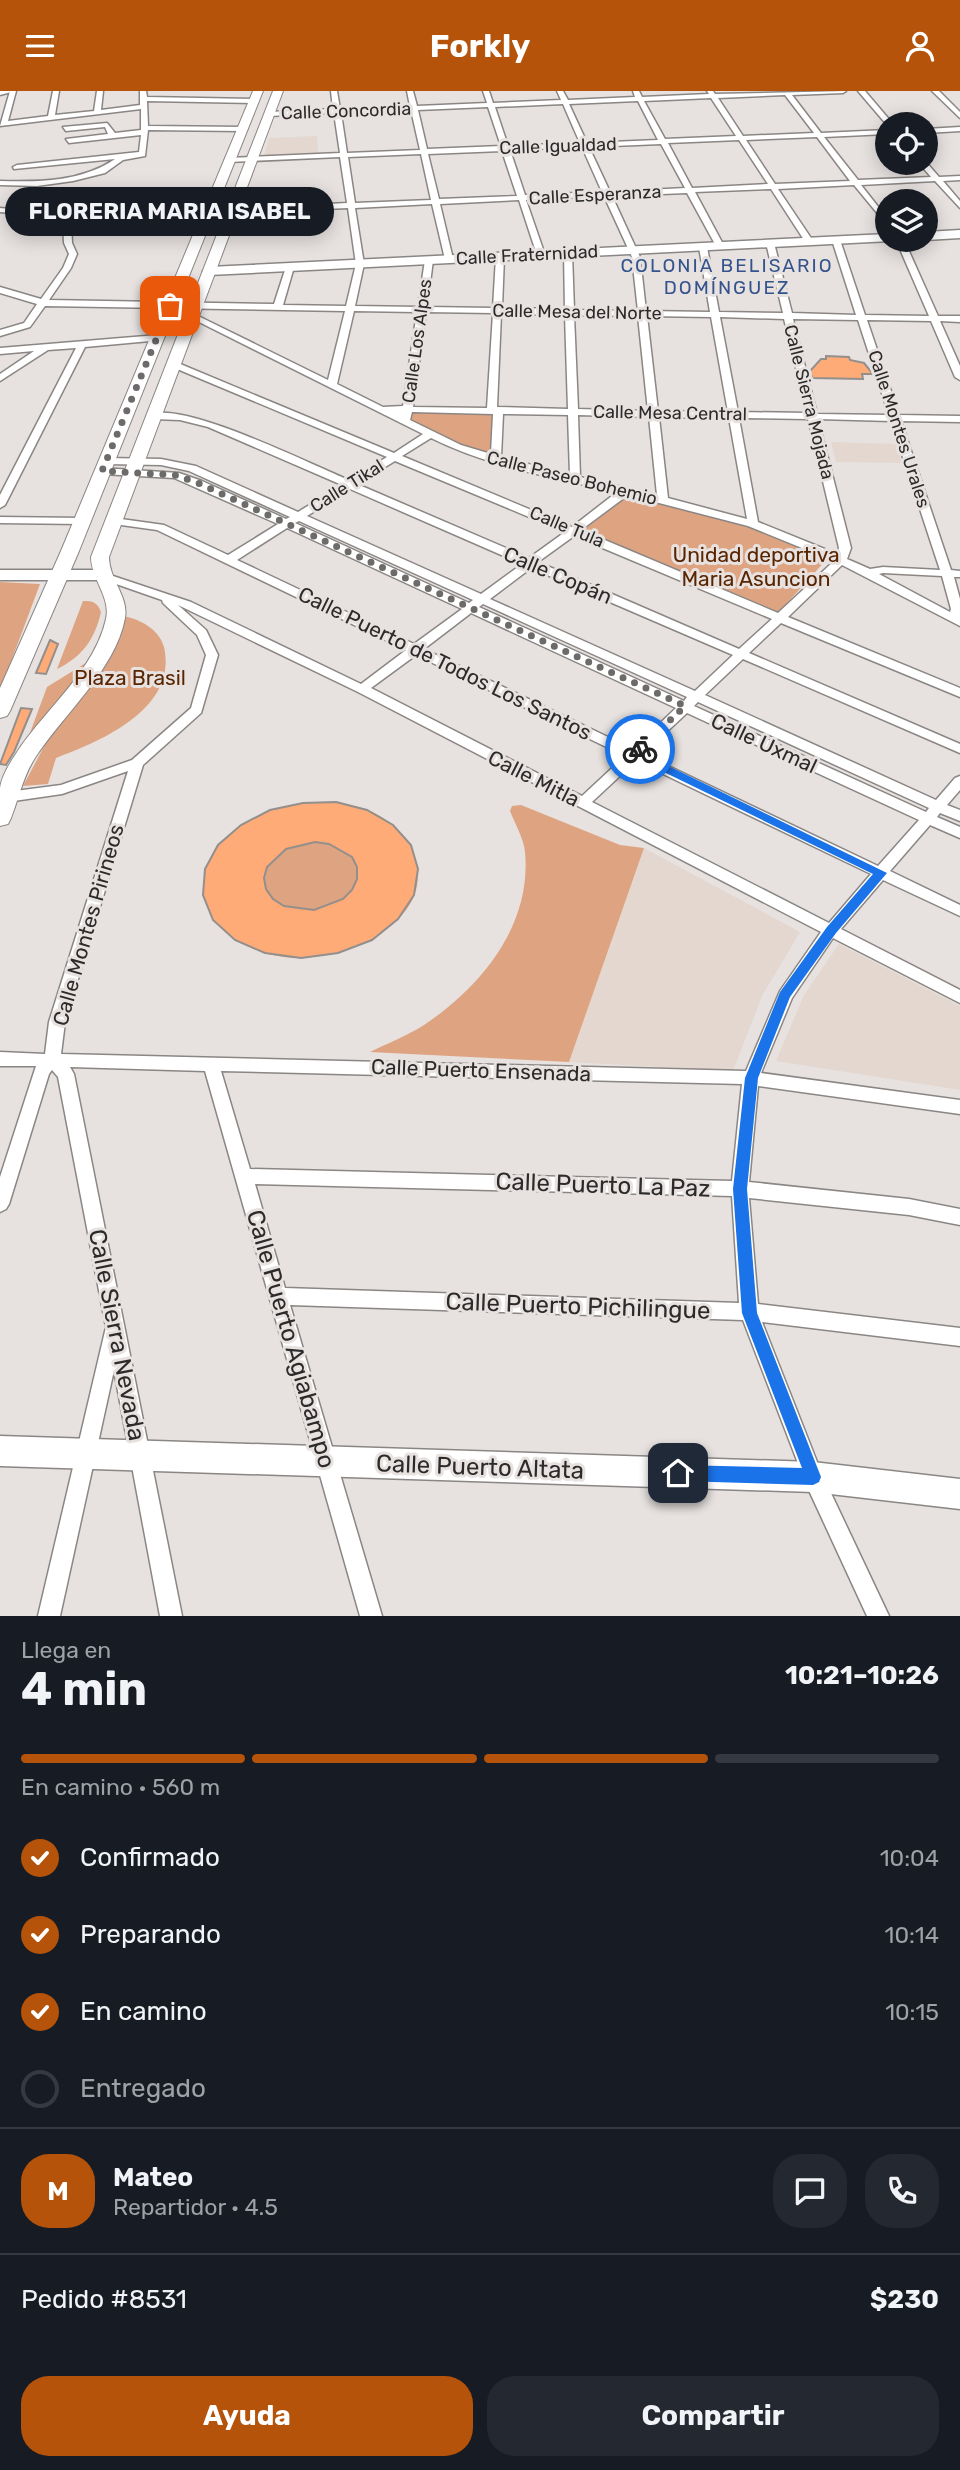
<!DOCTYPE html>
<html lang="es">
<meta charset="utf-8">
<style>
body{margin:0;font-family:Rubik,sans-serif;background:#242831;color:#f1f3f6;height:100vh;display:flex;flex-direction:column;font-size:26px;white-space:nowrap}
*{box-sizing:border-box;margin:0}
p{font-size:23px;color:#9ea1a6}
.icon{flex:none;width:38px;height:38px;fill:none;stroke:currentColor;stroke-width:2;stroke-linecap:round;stroke-linejoin:round}
.map{position:relative;height:1525px;overflow:hidden}
.details{display:flex;flex-direction:column;background:#171b24;flex:1}
.details>*{flex:none}
.controls{position:absolute;left:875px;top:21px;display:grid;gap:14px}
.controls a{display:grid;place-items:center;width:63px;height:63px;border-radius:50%;background:#171b24;box-shadow:0 4px 18px #0003;font-size:35px}
.pin{position:absolute;display:grid;place-items:center;width:60px;height:60px;color:#fff;margin:-30px;border-radius:14px;box-shadow:0 4px 10px #0006}
.courier{position:absolute;display:grid;place-items:center;width:70px;height:70px;margin:-35px;border:5px solid #1a73e8;border-radius:50%;background:#fff;color:#222;box-shadow:0 2px 9px #0007}
.bubble{position:absolute;height:49px;border-radius:24px;background:#171b24;box-shadow:0 4px 18px #0003;font-size:23px;font-weight:700;line-height:49px;text-align:center}
.overview em{font-style:normal;font-weight:700}
.overview div{display:flex;flex-direction:column-reverse}
.overview{display:flex;align-items:center;justify-content:space-between;height:119px;padding:0 21px}
h1{font-size:46px;font-weight:700;line-height:52px}
.bar{display:grid;grid-template-columns:repeat(4,1fr);gap:10px 7px;align-content:center;height:84px;padding:0 21px}
.bar i{height:9px;border-radius:5px;background:#363941}
.bar .current{background:#b45309}
.bar p{grid-column:span 4}
.line{display:flex;align-items:center;gap:18px;padding:0 21px;border-top:2px solid #363941}
.line div{flex:1}
.round{display:grid;place-items:center;flex:none;width:74px;height:74px;border-radius:28px;background:#242831}
ol{padding:0 21px;list-style:none}
li{display:flex;align-items:center;gap:21px;height:77px}
li p{margin-inline-start:auto}
li .icon{padding:7px;border-radius:50%;background:#b45309;color:#fff;stroke-width:4}
li:last-child{color:#9ea1a6}
li i{width:38px;height:38px;border:4px solid #363941;border-radius:50%}
.primary-button{display:flex;gap:14px;margin-top:auto;padding:14px 21px}
.primary-button a{flex:1;height:80px;border-radius:28px;background:#b45309;color:#fff;font-size:28px;font-weight:700;line-height:80px;text-align:center}
.primary-button a+a{background:#242831;color:#f1f3f6}
header{display:flex;justify-content:space-between;align-items:center;height:91px;padding:0 21px;background:#b45309;color:#fff;font-size:32px;font-weight:700}
.map>svg:first-child{display:block}
.built{fill:#e3d7d0}
.green{fill:#dea380}
.building{fill:#ffab78;stroke:#938f8c;stroke-width:2;fill-rule:evenodd}
.lines{fill:none;stroke-linecap:round;stroke-linejoin:round}
.street-casing{stroke:#8a8684;stroke-width:3}
.secondary-casing{stroke:#8a8684;stroke-width:3}
.primary-casing{stroke:#8a8684;stroke-width:2}
.street{fill:#fff;fill-rule:evenodd}
.secondary{fill:#fff;fill-rule:evenodd}
.primary{fill:#fff;fill-rule:evenodd}
.route{fill:#1a73e8}
.done{stroke:#6d6a6a;stroke-width:7;stroke-dasharray:0 12.6}
.labels{text-anchor:middle;dominant-baseline:central;stroke-width:6;stroke-linejoin:round;paint-order:stroke}
.far-street-label{font-size:18px;fill:#2c2a2a;stroke:#e7e2e0}
.far-neighbourhood-label{font-size:19px;letter-spacing:2px;fill:#35548d;stroke:#e7e2e0}
.park-label{font-size:21px;fill:#592500;stroke:#e7e2e0}
.street-label{font-size:21px;fill:#2c2a2a;stroke:#e7e2e0}
.near-street-label{font-size:24px;fill:#2c2a2a;stroke:#e7e2e0}
</style>
<header><svg class="icon" aria-label="menu" viewBox="0 0 24 24"><path d="M4 6h16M4 12h16M4 18h16"/></svg>Forkly<svg class="icon" aria-label="person" viewBox="0 0 24 24"><circle cx="12" cy="8" r="4"/><path d="M4 21q1-7 8-7t8 7"/></svg></header>
<div class="map">
<svg width="960" height="1525" viewBox="0 0 960 1525">
<rect width="100%" height="100%" fill="#e7e2e0"/>
<g class="built">
<path d="M317 45 318 62 264 65 269 47Z"/>
<path d="M831 351 896 353 902 372 836 371Z"/>
<path d="M644 757 800 841 762 905 733 980 569 971Z"/>
<path d="M839 853 960 915V999L776 970 804 904Z"/>
</g>
<g class="green">
<path d="M496 320 494 367 454 353 408 329 414 321Z"/>
<path d="M630 404 751 437 827 468 779 521 583 439Z"/>
<path d="M0 491 40 493 0 600Z"/>
<path d="M83 510C93 510 97 511 101 521 95 548 82 566 57 578Z"/>
<path d="M123 525C140 528 159 538 164 556 178 618 101 650 56 667L48 693 23 695 47 650 115 551Z"/>
<path d="M89 570 24 658 47 596Z"/>
<path d="M336 711C346 714 358 715 368 719 389 728 408 744 415 767 434 829 353 864 304 867 281 868 257 861 237 850 228 845 221 836 213 829L218 754C256 719 286 712 336 711Z"/>
<path d="M521 714 620 754 644 757 569 971 370 961C388 952 407 945 424 934 481 896 532 834 525 761 524 748 515 733 510 720L512 715Z"/>
</g>
<g class="building">
<path d="M826 265 849 266 850 269 864 272 873 283H862L863 288 812 287 810 280 821 268H826Z"/>
<path d="M50 549 58 553 46 583 36 582Z"/>
<path d="M21 617 32 618 14 661 6 674 0 673Z"/>
<path d="M336 711 367 719 393 734 411 754 418 778 414 804 398 828 372 849 338 862 301 867 265 862 235 849 213 829 203 804 205 778 218 754 241 734 270 719 303 712ZM315 751 329 753 352 766 357 776V788L352 799 343 808 314 819 284 815 273 808 266 798 264 787 267 776 286 758Z"/>
</g>
<g class="lines">
<defs>
<g id="street">
<path d="M10 0H16L8 30 48 25 53 0H59L55 24 94 20 97 0H103L101 19 140 14V0H146L147 6 254 8 257 10 254 12 147 10 148 35 243 36 247 38 243 40 148 39 145 65 123 69 105 82 73 90 37 95 0 94V90C39 91 81 91 115 68L14 78 13 76 17 74 139 61 141 44 69 52 66 48 108 43 105 36 66 40 63 36 107 32 115 42 141 39V18L0 35Z"/>
<path d="M331 0H337L340 18 410 15 407 0H413L417 15 487 12 483 0H489L493 12 561 9 557 0H563L568 9 635 6 633 0H639L642 6 709 3 707 0H713L715 3 846 0 843 2 792 4 821 42 887 39V43L824 46 858 89 931 86 919 72 926 71 939 86 960 85V89L943 90 960 110V117L935 90 861 94 887 127V134L854 94 778 98 813 150 809 152H806L771 98 695 101 724 155 720 157 716 155 687 102 612 105 640 166 646 220 710 221 699 156 703 154 707 156 719 221 783 222 766 152 770 150 774 152 792 222 856 224 832 149 836 147 840 149 865 224 929 225 896 149H904L938 225H960V231L940 230 960 275V289L955 286 931 230 867 229 899 324 960 325V331L901 330 951 479 960 480V486H954L960 508V535L842 474 788 526 960 597V606L781 532 749 562 960 653V662L743 568 705 604 936 709 955 687 960 685V699L947 714 960 719V730L940 722 937 726 960 736V747L930 734 890 780 960 814V825L883 789 841 838 960 899V912L833 847 792 907 761 982 960 1009V1023L758 995 749 1091 909 1108 960 1118V1134L909 1124 749 1107 758 1213 960 1237V1255L762 1231 821 1381 889 1525H867L806 1393 743 1229 290 1214 382 1525H360L205 980 70 976 74 983 182 1525H160L114 1279 60 1525H38L106 1236 58 986 52 979 49 983 9 1113 6 1118 0 1121V1086L36 975H0V961L45 963 49 931 128 680 62 703 0 712V702L61 694 132 669 191 617 206 564 197 544 163 512 162 509 96 486V482H104L191 511 361 593 406 559 157 439 114 433 109 430 114 427 164 434 228 464 278 433 174 387 102 383 97 380 102 377 179 382 202 390 286 428 290 426 189 380 161 374 106 373 101 370 106 367 161 368 196 375 298 421 342 394 208 336 180 329 153 328 148 325C177 306 314 375 349 389L387 366 170 275V271L173 270 394 362 423 343 187 225 194 223 328 289 345 220 45 215 30 236 0 245V239L24 232 37 213 0 202V196L41 208 63 177 69 163 64 152 63 132 48 126 0 121V117L49 122 71 131 72 152 77 163 71 177 49 209 274 213 286 176 290 173 294 176 283 214 346 215 356 173 348 117 230 122 226 120 230 118 347 112 340 66 229 71 225 69 229 67 340 62 334 22 269 25 266 23 269 21 333 18ZM785 4 814 42 743 45 718 7ZM711 7 736 45 665 48 644 10ZM638 10 658 49 587 52 569 13ZM563 13 580 52 508 55 495 16ZM488 16 501 55 427 58 418 19ZM411 19 420 59 347 62 341 22ZM817 46 850 90 775 93 746 49ZM739 49 768 93 692 97 668 52ZM661 53 685 97 610 101 589 56ZM582 56 602 101 525 104 510 59ZM502 60 517 105 439 108 428 63ZM421 63 431 109 355 112 348 66ZM604 105 632 166 638 220 574 219 572 162 568 160 564 162 565 218 502 217 504 166 500 164 496 166 493 217 427 216 433 169 429 166 425 169 418 216 355 215 364 173 355 117 432 113 445 168 449 171 453 168 440 113 519 109 537 164 541 166 545 164 526 109ZM354 220 417 221 403 315 383 316 337 293ZM426 221 493 222 487 317 413 316ZM501 223 565 224 568 318 497 316ZM574 224 638 225 648 320 578 318ZM647 225 711 226 728 321 658 320ZM720 226 784 228 807 322 738 321ZM793 228 858 229 889 324 817 323ZM412 321 493 323 491 363 461 354 410 329ZM503 323 568 324 570 384 501 366ZM578 324 649 326 657 404 580 386ZM659 326 729 327 747 428 668 407ZM739 327 808 328 839 457 837 463 758 431ZM818 328 891 330 940 479 883 476 870 478 847 468 851 457ZM431 347C489 376 555 387 617 401L572 436 402 365ZM395 370 565 441 529 467 357 393ZM350 398 522 473 481 503 307 425ZM628 404 748 435 834 470 778 522 581 439ZM299 430 473 509 469 512 295 432ZM287 437 462 518 414 553 237 469ZM574 445 772 528 739 558 538 471ZM531 477 733 564 695 600 490 508ZM883 482 942 485 951 518 950 521 879 483ZM483 513 687 606 684 610 479 516ZM178 514 358 601 821 841 780 900 746 980 61 963 65 931 143 674 201 622 218 564 206 539ZM471 522 676 617 633 658 424 558ZM416 564 625 665 582 705 371 597ZM698 611 929 717 926 721 694 615ZM687 622 919 729 878 775 643 663ZM636 670 871 783 829 832 592 711ZM221 980 742 993 732 1090 250 1078ZM255 1093 732 1105 739 1212 285 1197Z"/>
<path d="M858 0H865L893 33 887 34Z"/>
<path d="M932 0H939L960 21V27Z"/>
<path d="M960 36V40L926 42V38Z"/>
<path d="M158 244 163 247 161 249 85 256 5 414 0 417V404L76 257 48 259 0 290V283L34 260 0 263V257Z"/>
<path d="M0 426 82 427 87 430 82 433 0 432Z"/>
</g>
<g id="secondary">
<path d="M0 0H15L0 4Z"/>
<path d="M960 139V147L926 149V141Z"/>
<path d="M887 143V149L891 150 209 184 203 180 209 176Z"/>
<path d="M0 479H100L109 484 100 489H0Z"/>
<path d="M0 1345 813 1371 960 1388V1418L813 1401 0 1375Z"/>
</g>
<g id="primary">
<path d="M253 0H263L79 460 10 620 7 625 0 627V597L61 460Z"/>
<path d="M273 0H283L109 466C109 488 129 506 125 527 116 578 62 625 35 667 23 685 19 707 11 727L8 733 0 735C0 723 0 709 0 697 2 683 12 669 19 658 47 617 95 578 106 528 111 506 91 488 91 466Z"/>
</g>
</defs>
<use href="#street" class="street-casing"/>
<use href="#secondary" class="secondary-casing"/>
<use href="#primary" class="primary-casing"/>
<use href="#street" class="street"/>
<use href="#secondary" class="secondary"/>
<use href="#primary" class="primary"/>
</g>
<path class="route" d="M636 655H644L645 658 642 662 887 782 836 842 790 906 758 987 747 1098 757 1222 821 1386 819 1391 813 1394 678 1390 672 1387 670 1382 672 1376 678 1374 802 1377 742 1222 733 1098 745 987 780 901 827 836 873 783 631 665 629 663Z"/>
<g class="lines">
<path class="done" d="M170 215 102 380 175 384 198 392 685 615 640 658"/>
</g>
<g class="labels">
<g class="far-street-label">
<text transform="translate(346 20) rotate(-2)">Calle Concordia</text>
<text transform="translate(558 55) rotate(-2)">Calle Igualdad</text>
<text transform="translate(595 104) rotate(-3)">Calle Esperanza</text>
<text transform="translate(527 164) rotate(-3)">Calle Fraternidad</text>
<text transform="translate(577 221) rotate(1)">Calle Mesa del Norte</text>
<text transform="translate(417 250) rotate(-82)">Calle Los Alpes</text>
<text transform="translate(809 311) rotate(76)">Calle Sierra Mojada</text>
<text transform="translate(670 322) rotate(1)">Calle Mesa Central</text>
<text transform="translate(899 338) rotate(72)">Calle Montes Urales</text>
<text transform="translate(572 387) rotate(14)">Calle Paseo Bohemio</text>
<text transform="translate(347 395) rotate(-32)">Calle Tikal</text>
<text transform="translate(567 436) rotate(23)">Calle Tula</text>
</g>
<g class="far-neighbourhood-label">
<text x="727" y="174">COLONIA BELISARIO<tspan x="727" dy="22">DOMÍNGUEZ</tspan></text>
</g>
<g class="park-label">
<text x="756" y="463">Unidad deportiva<tspan x="756" dy="24">Maria Asuncion</tspan></text>
<text x="130" y="586">Plaza Brasil</text>
</g>
<g class="street-label">
<text transform="translate(558 484) rotate(23)">Calle Copán</text>
<text transform="translate(445 572) rotate(26)">Calle Puerto de Todos Los Santos</text>
<text transform="translate(764 652) rotate(25)">Calle Uxmal</text>
<text transform="translate(534 687) rotate(27)">Calle Mitla</text>
<text transform="translate(88 834) rotate(-74)">Calle Montes Pirineos</text>
<text transform="translate(481 979) rotate(2)">Calle Puerto Ensenada</text>
</g>
<g class="near-street-label">
<text transform="translate(603 1094) rotate(2)">Calle Puerto La Paz</text>
<text transform="translate(578 1215) rotate(2)">Calle Puerto Pichilingue</text>
<text transform="translate(117 1244) rotate(79)">Calle Sierra Nevada</text>
<text transform="translate(291 1248) rotate(74)">Calle Puerto Agiabampo</text>
<text transform="translate(480 1376) rotate(2)">Calle Puerto Altata</text>
</g>
</g>
</svg>
<div class="controls">
<a><svg class="icon" aria-label="locate" viewBox="0 0 24 24"><circle cx="12" cy="12" r="6"/><path d="M12 2v4M12 18v4M2 12h4M18 12h4"/></svg></a>
<a><svg class="icon" aria-label="layers" viewBox="0 0 24 24"><path d="M12 4l9 5-9 5-9-5zM3 14l9 5 9-5"/></svg></a>
</div>
<div class="pin" style="left:170px;top:215px;background:#ea580c"><svg class="icon" aria-label="bag" viewBox="0 0 24 24"><path d="M5 8h14l-1 12H6zM9 8a3 3 0 0 1 6 0"/></svg></div>
<div class="pin" style="left:678px;top:1382px;background:#1f2937"><svg class="icon" aria-label="home" viewBox="0 0 24 24"><path d="M3 11l9-7 9 7M6 9v11h12V9"/></svg></div>
<div class="courier" style="left:640px;top:658px"><svg class="icon" aria-label="bike" viewBox="0 0 24 24"><circle cx="6" cy="16" r="4"/><circle cx="18" cy="16" r="4"/><path d="M6 16l4-8h5l3 8M10 8l3 8H6M13 5h3"/></svg></div>
<div class="bubble" style="left:5px;top:96px;width:329px">FLORERIA MARIA ISABEL</div>
</div>
<section class="details">
<div class="overview"><div><h1>4 min</h1><p>Llega en</p></div><em>10:21–10:26</em></div>
<div class="bar"><i class="current"></i><i class="current"></i><i class="current"></i><i></i><p>En camino · 560 m</p></div>
<ol>
<li><svg class="icon" aria-label="check" viewBox="0 0 24 24"><path d="M5 12l5 5 9-10"/></svg>Confirmado<p>10:04</p></li>
<li><svg class="icon" aria-label="check" viewBox="0 0 24 24"><path d="M5 12l5 5 9-10"/></svg>Preparando<p>10:14</p></li>
<li><svg class="icon" aria-label="check" viewBox="0 0 24 24"><path d="M5 12l5 5 9-10"/></svg>En camino<p>10:15</p></li>
<li><i></i>Entregado</li>
</ol>
<div class="line" style="height:126px"><b class="round" style="background:#b45309;color:#fff">M</b><div><b>Mateo</b><p>Repartidor · 4.5</p></div><a class="round"><svg class="icon" aria-label="chat" viewBox="0 0 24 24"><path d="M4 5h16v11H9l-5 4z"/></svg></a><a class="round"><svg class="icon" aria-label="phone" viewBox="0 0 24 24"><path d="M5 4h4l2 5-3 2q2 4 5 5l2-3 5 2v4C11 20 4 13 5 4z"/></svg></a></div>
<div class="line" style="height:91px"><div>Pedido #8531</div><b>$230</b></div>
<div class="primary-button"><a>Ayuda</a><a>Compartir</a></div>
</section>
